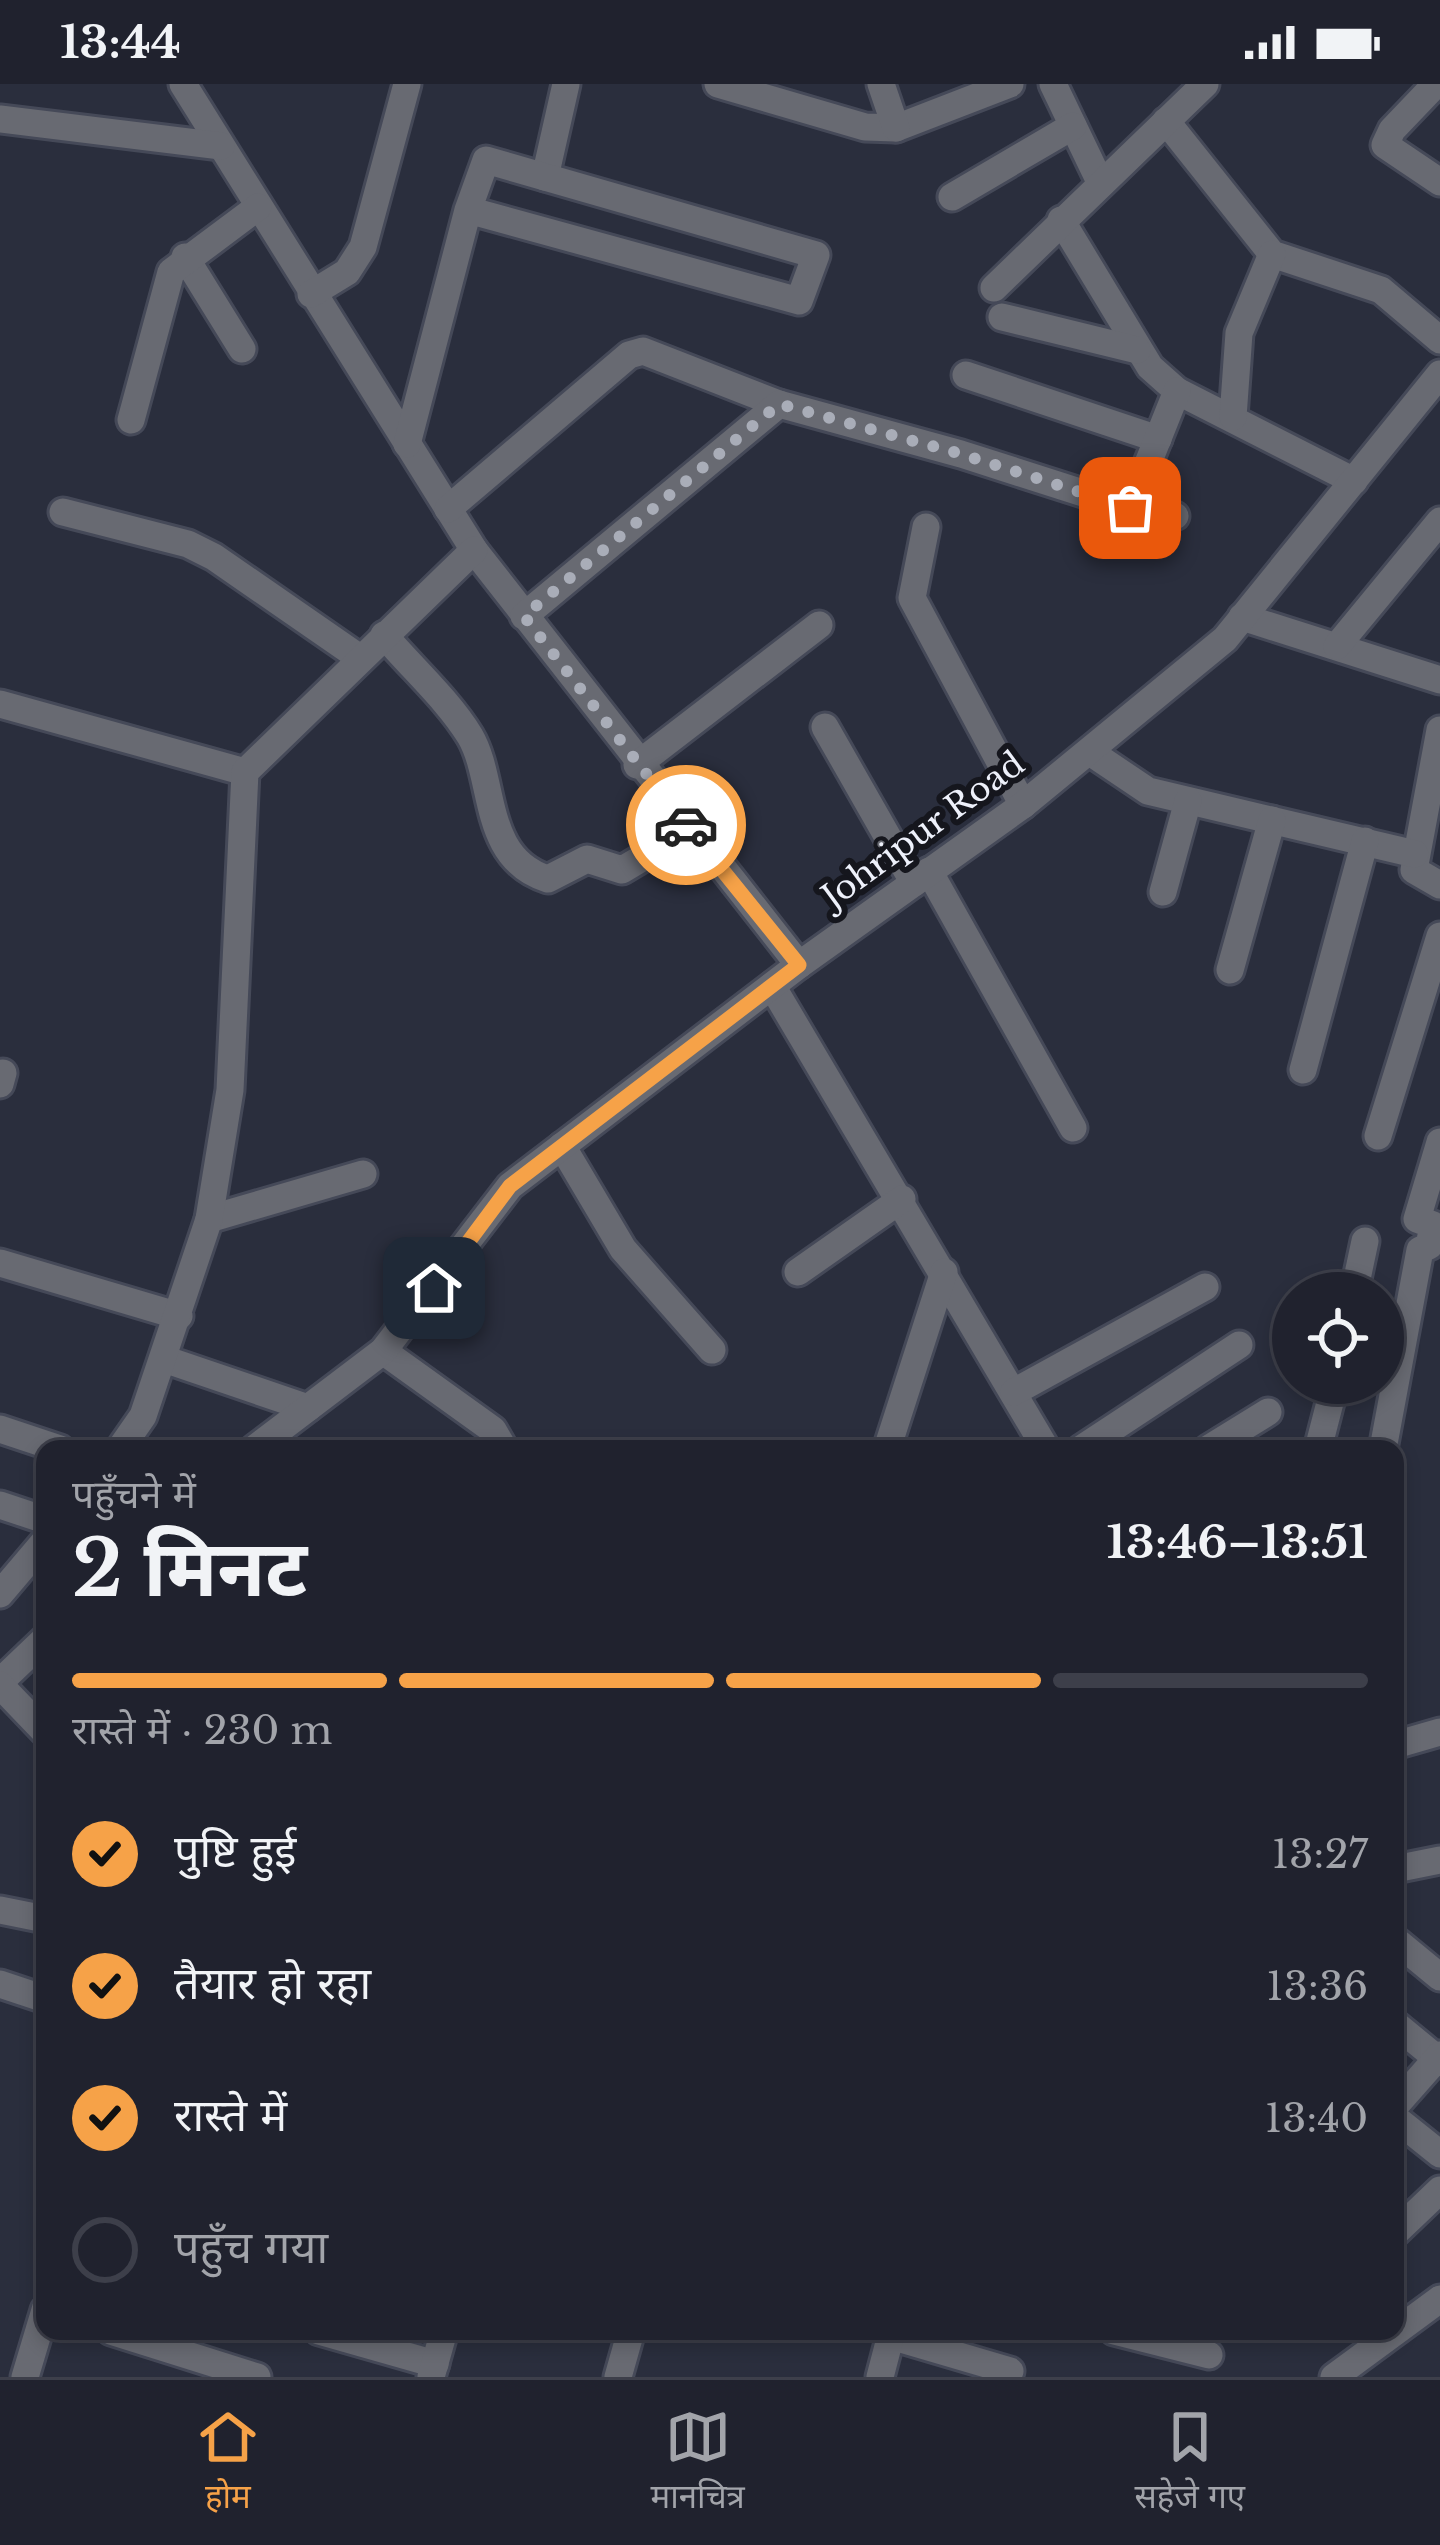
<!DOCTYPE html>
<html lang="hi">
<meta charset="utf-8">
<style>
body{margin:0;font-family:"Libre Baskerville","Noto Sans Devanagari",serif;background:#2d2f3a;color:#f1f3f6;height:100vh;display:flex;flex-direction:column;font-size:45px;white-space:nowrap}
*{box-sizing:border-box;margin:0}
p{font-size:39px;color:#a2a4aa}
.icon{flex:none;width:66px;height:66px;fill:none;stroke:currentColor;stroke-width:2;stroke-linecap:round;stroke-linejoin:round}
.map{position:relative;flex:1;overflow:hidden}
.side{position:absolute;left:36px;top:1356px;width:1368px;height:900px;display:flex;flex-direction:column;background:#20222e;border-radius:24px;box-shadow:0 6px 18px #0003,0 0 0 3px #3d3f4a}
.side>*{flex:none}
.buttons{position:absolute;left:1272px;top:1188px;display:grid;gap:24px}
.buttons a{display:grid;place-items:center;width:132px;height:132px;border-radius:50%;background:#20222e;box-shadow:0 6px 18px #0003,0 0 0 3px #3d3f4a;font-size:60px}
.pin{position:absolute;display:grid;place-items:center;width:102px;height:102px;color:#fff;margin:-51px;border-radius:24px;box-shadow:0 6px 18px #0006}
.courier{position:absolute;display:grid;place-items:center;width:120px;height:120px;margin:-60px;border:9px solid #f6a248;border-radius:50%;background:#fff;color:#222;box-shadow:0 3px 15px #0007}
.summary em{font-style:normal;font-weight:700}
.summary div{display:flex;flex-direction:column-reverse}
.summary{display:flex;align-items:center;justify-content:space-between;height:204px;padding:0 36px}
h1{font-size:78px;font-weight:700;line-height:90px}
.bar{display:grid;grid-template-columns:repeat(4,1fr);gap:18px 12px;align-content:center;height:144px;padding:0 36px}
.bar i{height:15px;border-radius:9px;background:#3d3f4a}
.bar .active{background:#f6a248}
.bar p{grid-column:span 4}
ol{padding:0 36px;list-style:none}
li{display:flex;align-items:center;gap:36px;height:132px}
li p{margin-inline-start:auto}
li .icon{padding:12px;border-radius:50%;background:#f6a248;color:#111;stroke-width:4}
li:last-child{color:#a2a4aa}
li i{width:66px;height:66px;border:6px solid #3d3f4a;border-radius:50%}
.status{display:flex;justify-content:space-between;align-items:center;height:84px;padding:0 60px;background:#20222e;direction:ltr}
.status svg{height:33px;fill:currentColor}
.tab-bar{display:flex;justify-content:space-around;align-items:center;height:168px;border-top:3px solid #3d3f4a;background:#20222e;font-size:33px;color:#a2a4aa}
.tab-bar a{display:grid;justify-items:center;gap:6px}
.tab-bar .active{color:#f6a248}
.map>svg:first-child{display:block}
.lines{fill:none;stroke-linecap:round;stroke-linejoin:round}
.minor-casing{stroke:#454958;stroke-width:33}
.minor{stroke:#686a72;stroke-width:27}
.done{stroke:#a9adb8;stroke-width:12;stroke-dasharray:0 21.6}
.route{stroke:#f6a248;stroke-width:15}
.labels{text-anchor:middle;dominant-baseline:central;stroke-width:12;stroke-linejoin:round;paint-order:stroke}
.street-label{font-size:33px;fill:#eef1fb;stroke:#15161d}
</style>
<div class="status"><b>13:44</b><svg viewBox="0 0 49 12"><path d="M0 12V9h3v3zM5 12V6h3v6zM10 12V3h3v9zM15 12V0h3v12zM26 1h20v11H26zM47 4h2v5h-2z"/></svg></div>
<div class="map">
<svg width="1440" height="2293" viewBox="0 0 1440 2293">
<rect width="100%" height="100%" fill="#2a2e3d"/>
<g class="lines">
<defs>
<g id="minor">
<path d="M183 0 474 466 799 881"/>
<path d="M718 0 865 43 896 44 1010 0"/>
<path d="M881 0 896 44"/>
<path d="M1053 0 1101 100"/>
<path d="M1436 0 1392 46 1385 61 1440 98"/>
<path d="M0 35 221 62"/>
<path d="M1166 37 1272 170 1381 206 1440 256"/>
<path d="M545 93 566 0"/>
<path d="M952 113 1073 42"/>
<path d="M1061 136 1150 283 1177 307 1354 397"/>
<path d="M185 173 242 265"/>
<path d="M994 204 1205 0"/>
<path d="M311 210 347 188 363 163 407 0"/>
<path d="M1002 233 1137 266"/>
<path d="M966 291 1158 355"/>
<path d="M1233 333 1239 249 1272 170"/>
<path d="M131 336 171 188 258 123"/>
<path d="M407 360 468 126 799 217 816 171 486 76 468 126"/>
<path d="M1130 424 1177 307"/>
<path d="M448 425 629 271 643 267 779 320 961 370 1130 424 1175 432"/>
<path d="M63 428 188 460 214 473 360 574"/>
<path d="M926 443 912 514 1023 721"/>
<path d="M524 532 779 320"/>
<path d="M1242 533 1440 596"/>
<path d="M384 551C411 583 448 616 470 652 496 696 481 774 548 795L587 775 622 786 689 746"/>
<path d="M1337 562 1440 437"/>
<path d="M0 620 245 688"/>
<path d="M825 643 914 799"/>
<path d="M1440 646 1414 786 1440 801"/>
<path d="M1090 668 1148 707 1415 770"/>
<path d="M637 681 819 541"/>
<path d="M929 787 1073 1044"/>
<path d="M1163 808 1188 717"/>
<path d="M1230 886 1272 736"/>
<path d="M772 902 1046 1365"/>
<path d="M1303 986 1365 757"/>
<path d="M0 1000 3 989"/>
<path d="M1378 1052 1440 852"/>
<path d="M562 1062 623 1165 712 1266"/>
<path d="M209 1135 363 1090"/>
<path d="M0 1179 179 1232"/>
<path d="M798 1188 902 1115"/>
<path d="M1354 1209 1365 1157"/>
<path d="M383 1267 493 1346 504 1365"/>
<path d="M164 1275 308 1324"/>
<path d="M1014 1308 1205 1203"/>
<path d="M0 1345 60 1365"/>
<path d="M120 1365 143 1332 209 1135 230 1006 245 688 474 466"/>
<path d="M254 1365 383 1267 510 1102 799 881 1023 721 1225 555 1440 290"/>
<path d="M887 1365 944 1188"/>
<path d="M1081 1365 1239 1261"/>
<path d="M1208 1365 1268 1328"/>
<path d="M1318 1365 1335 1299"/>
<path d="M1383 1365 1420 1166 1429 1162 1433 1141 1417 1135 1440 1058"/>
<path d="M0 1421 45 1436"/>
<path d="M0 1510 45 1457"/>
<path d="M0 1598 45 1555"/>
<path d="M0 1601 45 1648"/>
<path d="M1395 1661 1440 1648"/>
<path d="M1395 1785 1440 1776"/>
<path d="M0 1826 45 1835"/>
<path d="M1395 1856 1440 1893"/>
<path d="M0 1900 45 1915"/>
<path d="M1395 1940 1440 1977"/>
<path d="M1395 2022 1440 1971"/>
<path d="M1395 2034 1440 2070"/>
<path d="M1395 2149 1440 2106"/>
<path d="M111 2247 257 2293"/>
<path d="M319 2247 435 2280"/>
<path d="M1114 2247 1209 2271"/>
<path d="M891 2252 1010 2287"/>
<path d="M25 2293 45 2226"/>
<path d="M431 2293 444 2247"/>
<path d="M618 2293 631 2247"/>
<path d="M880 2293 892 2247"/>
<path d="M1334 2293 1440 2215"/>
</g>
</defs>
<use href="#minor" class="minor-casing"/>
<use href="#minor" class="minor"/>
</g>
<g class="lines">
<path class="done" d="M686 741 524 532 779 320 961 370 1130 424"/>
<path class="route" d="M434 1204 510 1102 799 881 686 741"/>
</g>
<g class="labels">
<g class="street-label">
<text transform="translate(923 746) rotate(-36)">Johripur Road</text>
</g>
</g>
</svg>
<div class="buttons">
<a><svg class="icon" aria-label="locate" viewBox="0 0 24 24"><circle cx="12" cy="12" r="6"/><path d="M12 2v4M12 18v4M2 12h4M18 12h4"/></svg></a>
</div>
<div class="pin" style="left:1130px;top:424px;background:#ea580c"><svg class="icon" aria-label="bag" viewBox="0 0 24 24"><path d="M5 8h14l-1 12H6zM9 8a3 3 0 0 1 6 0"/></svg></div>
<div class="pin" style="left:434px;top:1204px;background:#1f2937"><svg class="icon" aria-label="home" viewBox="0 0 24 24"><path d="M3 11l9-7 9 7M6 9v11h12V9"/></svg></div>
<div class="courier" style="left:686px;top:741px"><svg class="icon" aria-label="car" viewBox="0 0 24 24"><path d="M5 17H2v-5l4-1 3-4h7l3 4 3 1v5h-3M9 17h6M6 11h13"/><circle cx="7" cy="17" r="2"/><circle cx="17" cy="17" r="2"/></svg></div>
<section class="side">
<div class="summary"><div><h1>2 मिनट</h1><p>पहुँचने में</p></div><em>13:46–13:51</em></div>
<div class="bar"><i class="active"></i><i class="active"></i><i class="active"></i><i></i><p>रास्ते में · 230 m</p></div>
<ol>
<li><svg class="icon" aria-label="check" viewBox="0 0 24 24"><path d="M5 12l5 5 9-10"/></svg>पुष्टि हुई<p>13:27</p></li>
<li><svg class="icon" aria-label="check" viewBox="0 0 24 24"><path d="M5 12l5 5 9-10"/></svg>तैयार हो रहा<p>13:36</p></li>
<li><svg class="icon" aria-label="check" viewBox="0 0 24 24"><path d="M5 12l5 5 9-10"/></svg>रास्ते में<p>13:40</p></li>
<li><i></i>पहुँच गया</li>
</ol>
</section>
</div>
<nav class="tab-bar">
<a class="active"><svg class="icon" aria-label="home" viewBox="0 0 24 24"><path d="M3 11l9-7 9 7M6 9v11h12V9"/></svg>होम</a>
<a><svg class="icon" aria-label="map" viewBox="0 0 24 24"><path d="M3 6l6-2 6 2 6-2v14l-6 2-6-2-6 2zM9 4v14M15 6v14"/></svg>मानचित्र</a>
<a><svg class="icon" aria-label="saved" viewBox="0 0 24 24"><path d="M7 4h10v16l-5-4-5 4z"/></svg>सहेजे गए</a>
</nav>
